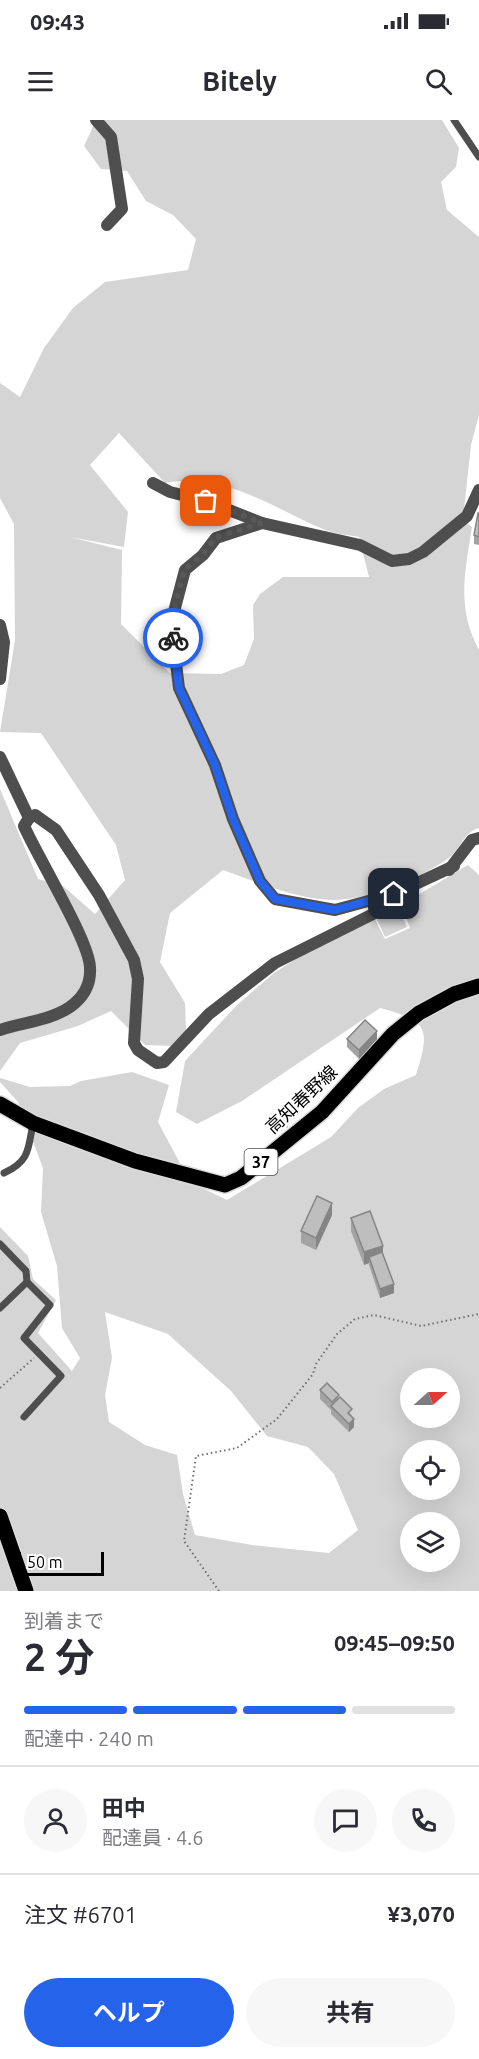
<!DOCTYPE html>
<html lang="ja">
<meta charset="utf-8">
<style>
body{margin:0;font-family:Ubuntu,"Noto Sans JP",sans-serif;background:#f7f7f7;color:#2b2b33;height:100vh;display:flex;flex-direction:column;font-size:22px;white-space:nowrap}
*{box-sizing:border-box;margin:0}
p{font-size:20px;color:#7c7c81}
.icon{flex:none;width:33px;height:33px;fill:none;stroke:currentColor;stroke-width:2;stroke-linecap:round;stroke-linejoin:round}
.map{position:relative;height:1471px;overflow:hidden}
.sheet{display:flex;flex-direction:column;background:#fff;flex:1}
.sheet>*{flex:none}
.needle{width:39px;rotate:69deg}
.fabs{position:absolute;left:400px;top:1248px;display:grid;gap:12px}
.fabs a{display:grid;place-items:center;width:60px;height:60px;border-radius:50%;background:#fff;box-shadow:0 6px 24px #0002;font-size:30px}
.scale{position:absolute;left:18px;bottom:15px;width:86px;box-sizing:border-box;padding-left:6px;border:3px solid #000;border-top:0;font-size:16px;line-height:21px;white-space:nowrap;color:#000;-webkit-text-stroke:4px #fff;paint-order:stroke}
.pin{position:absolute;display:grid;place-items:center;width:51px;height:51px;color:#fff;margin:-26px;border-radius:12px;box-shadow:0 3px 9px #0006}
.courier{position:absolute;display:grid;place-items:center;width:60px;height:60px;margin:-30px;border:4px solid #2563eb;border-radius:50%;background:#fff;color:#222;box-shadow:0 2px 8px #0007}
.headline em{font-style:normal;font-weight:700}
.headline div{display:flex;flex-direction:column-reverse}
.headline{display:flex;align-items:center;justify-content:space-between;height:102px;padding:0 24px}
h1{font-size:39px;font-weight:700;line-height:45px}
.bar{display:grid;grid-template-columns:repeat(4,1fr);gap:9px 6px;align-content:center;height:72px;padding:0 24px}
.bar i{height:8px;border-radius:4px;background:#e1e1e2}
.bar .selected{background:#2563eb}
.bar p{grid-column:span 4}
.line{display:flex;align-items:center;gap:15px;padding:0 24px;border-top:2px solid #e1e1e2}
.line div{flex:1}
.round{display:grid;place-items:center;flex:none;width:63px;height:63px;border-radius:32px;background:#f7f7f7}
.button{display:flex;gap:12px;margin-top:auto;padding:12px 24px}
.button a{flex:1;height:69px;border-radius:36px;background:#2563eb;color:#fff;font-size:24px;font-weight:700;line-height:69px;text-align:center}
.button a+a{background:#f7f7f7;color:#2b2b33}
.status{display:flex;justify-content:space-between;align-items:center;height:42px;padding:0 30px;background:#fff;direction:ltr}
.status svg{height:16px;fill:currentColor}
header{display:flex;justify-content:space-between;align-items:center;height:78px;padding:0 24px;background:#fff;font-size:27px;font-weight:700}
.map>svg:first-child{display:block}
.green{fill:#d5d5d5;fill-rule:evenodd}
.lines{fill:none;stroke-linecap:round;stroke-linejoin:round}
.primary-casing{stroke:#dbdbdb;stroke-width:18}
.path{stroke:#707070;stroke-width:2;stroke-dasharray:1.5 3;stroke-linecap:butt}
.lane{stroke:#4e4e4e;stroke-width:7}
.street{stroke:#4e4e4e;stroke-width:12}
.primary{stroke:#000;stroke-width:15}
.wall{fill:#a3a3a3}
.shaded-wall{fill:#858585}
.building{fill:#bebebe;stroke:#858585;stroke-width:1.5}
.done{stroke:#595959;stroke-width:6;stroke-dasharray:0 10.8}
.route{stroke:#2563eb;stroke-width:8}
.labels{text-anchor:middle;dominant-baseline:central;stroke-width:6;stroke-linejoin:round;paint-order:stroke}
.shield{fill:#fff;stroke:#4c4c4c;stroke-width:1.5}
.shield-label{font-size:16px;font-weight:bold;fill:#000}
.street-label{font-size:18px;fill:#000;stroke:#fff}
</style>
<div class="status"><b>09:43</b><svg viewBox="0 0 49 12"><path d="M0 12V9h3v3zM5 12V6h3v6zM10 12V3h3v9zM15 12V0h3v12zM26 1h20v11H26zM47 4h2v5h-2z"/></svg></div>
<header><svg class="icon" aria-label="menu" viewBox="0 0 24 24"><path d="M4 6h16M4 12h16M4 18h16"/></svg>Bitely<svg class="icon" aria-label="search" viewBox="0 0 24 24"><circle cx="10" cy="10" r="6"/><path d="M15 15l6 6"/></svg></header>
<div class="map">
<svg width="479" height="1471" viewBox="0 0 479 1471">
<rect width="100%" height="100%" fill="#fff"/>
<g class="green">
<path d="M96 0H442L459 28 456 47 441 62 447 90 479 117V295L471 325 463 399 472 407C465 452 456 487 479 530V708C465 712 463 723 454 733 448 740 438 745 431 749 404 765 362 781 330 780 293 778 257 762 223 750L170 793 160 842 185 883 186 910 173 926 145 925 111 891 78 906 20 923 0 951V669L38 759 63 766 95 794 125 760 116 725 41 613 0 612 15 520 14 404 0 378V263L20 277 44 228 73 188 105 162 188 150 196 119 173 95 146 81 127 51 101 49 84 26ZM119 313 165 363C223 351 273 388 323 409 334 414 348 415 359 417L369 457H283L260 474 253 485 254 519 244 545 221 554 170 553 121 504 122 430 70 417 124 427 128 392 90 345Z"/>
<path d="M468 745 479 755V1471H0V1107L28 1136 33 1159 56 1180 38 1213 72 1251 80 1238 62 1208 57 1146 41 1092 43 1048 18 982 0 962V958L30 967 70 966 81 961 132 952 169 965 158 1002 190 1062 227 1080 331 1017 358 988 384 969 416 955C431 907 428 901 380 888L242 981 197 1004 176 992 185 941 237 885 274 853 315 827 373 796 385 819 410 808 401 785ZM105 1192 168 1214 231 1271 267 1316 308 1327 334 1354 358 1410 329 1433 252 1425 195 1415 183 1374 177 1335 145 1325 109 1302 105 1275 112 1238ZM411 1258H450V1298H411ZM411 1330H450V1370H411ZM411 1402H450V1442H411Z"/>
<path d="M397 784 407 807 385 817 375 795Z"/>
</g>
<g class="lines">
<defs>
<g id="primary">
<path d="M0 984 33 1003 135 1041 225 1065 241 1058 322 992 393 914 419 893 454 874 479 866"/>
<path d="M0 1396 26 1471"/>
</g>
</defs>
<use href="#primary" class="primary-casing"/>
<g class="path">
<path d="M0 1268 34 1238"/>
<path d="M219 1471 184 1421 196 1336 237 1328 277 1299 313 1254 316 1244 337 1214 355 1199 374 1195 421 1206 479 1194"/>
</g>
<g class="lane">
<path d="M454 0 479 37"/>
<path d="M4 1053C30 1041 28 1029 33 1003"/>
<path d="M0 1124 26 1151 27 1162 0 1188"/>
<path d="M24 1297 61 1256 24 1218 50 1185 27 1162"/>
</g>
<g class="street">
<path d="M96 0 111 17 122 89 107 105"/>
<path d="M153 363 170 372 206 381 262 403"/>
<path d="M0 505 4 522 0 559"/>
<path d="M0 637 29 698"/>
<path d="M29 698 35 695 56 710 99 775 134 840 138 859 134 923 138 930 157 943 164 942 209 894 275 843 409 776"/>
<path d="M454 746 394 774 335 790 275 779 260 761 233 699 215 645 179 568 171 503 185 450 203 435 216 418 262 403 360 425 392 441 409 439 423 432 467 396 479 370"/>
<path d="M449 750 472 720 479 718"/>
<path d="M0 910C23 902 49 901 70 887 84 877 91 865 90 848 90 822 37 736 24 706L29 698"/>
</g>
<use href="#primary" class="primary"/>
</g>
<g class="wall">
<path d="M479 393V425L474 424V415Z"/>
<path d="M347 919H377L359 939 347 927Z"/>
<path d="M268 996 288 1007 274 1015 268 1005Z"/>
<path d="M332 1095 316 1130 301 1123V1111Z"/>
<path d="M351 1098 383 1133 394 1173 380 1178 369 1145V1143L364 1145 351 1111Z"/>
<path d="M320 1270 339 1278 352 1296 354 1307 349 1312 331 1294V1290L320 1279Z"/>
</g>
<g class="shaded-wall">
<path d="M377 911V919L359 939V930Z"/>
<path d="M288 999V1007L274 1015V1007Z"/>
<path d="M332 1083V1095L316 1130V1118Z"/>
<path d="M383 1126V1138L369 1137V1143L364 1145V1132Z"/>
<path d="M394 1164V1173L380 1178V1169Z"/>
<path d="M354 1299V1307L349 1312V1304Z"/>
</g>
<g class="building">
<path d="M478 393H479V417L474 415Z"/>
<path d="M365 900 377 911 359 930 347 919Z"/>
<path d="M282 989 288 999 274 1007 268 996Z"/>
<path d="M317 1076 332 1083 316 1118 301 1111Z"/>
<path d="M370 1091 383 1126 364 1132 351 1098Z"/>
<path d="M382 1132 394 1164 380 1169 369 1137Z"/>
<path d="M327 1263 339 1275 332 1282 320 1270Z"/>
<path d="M340 1277 352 1289 348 1293 354 1299 349 1304 331 1286Z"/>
</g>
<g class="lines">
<path class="done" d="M173 518 171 503 184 450 202 435 216 417 262 403 206 381"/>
<path class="route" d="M173 518 179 568 215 645 233 699 260 761 275 779 335 790 394 774"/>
</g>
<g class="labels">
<rect class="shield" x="244.5" y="1029" width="33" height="26" rx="4.5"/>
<g class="shield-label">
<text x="261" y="1042">37</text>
</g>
<g class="street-label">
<text transform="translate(301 979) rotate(-43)">高知春野線</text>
</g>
</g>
</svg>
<div class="fabs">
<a><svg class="needle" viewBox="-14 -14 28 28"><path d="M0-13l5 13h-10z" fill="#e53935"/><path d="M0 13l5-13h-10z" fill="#7c7c81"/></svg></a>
<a><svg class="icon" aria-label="locate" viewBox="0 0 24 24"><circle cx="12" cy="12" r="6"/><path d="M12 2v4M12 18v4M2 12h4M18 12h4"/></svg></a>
<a><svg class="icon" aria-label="layers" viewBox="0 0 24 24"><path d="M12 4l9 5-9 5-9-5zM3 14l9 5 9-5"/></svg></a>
</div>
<div class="scale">50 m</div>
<div class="pin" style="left:206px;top:381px;background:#ea580c"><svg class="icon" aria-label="bag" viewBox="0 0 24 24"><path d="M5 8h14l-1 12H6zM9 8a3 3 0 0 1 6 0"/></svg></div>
<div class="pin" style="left:394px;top:774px;background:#1f2937"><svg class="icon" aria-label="home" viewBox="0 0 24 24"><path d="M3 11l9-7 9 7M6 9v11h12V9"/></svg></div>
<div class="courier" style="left:173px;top:518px"><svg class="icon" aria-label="bike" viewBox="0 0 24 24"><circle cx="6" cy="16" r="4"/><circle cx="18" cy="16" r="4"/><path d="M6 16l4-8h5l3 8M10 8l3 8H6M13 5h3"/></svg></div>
</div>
<section class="sheet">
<div class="headline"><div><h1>2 分</h1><p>到着まで</p></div><em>09:45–09:50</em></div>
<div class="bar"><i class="selected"></i><i class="selected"></i><i class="selected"></i><i></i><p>配達中 · 240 m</p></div>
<div class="line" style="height:108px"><a class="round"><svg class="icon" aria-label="person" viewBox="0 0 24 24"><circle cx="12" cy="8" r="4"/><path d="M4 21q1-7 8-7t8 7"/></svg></a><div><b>田中</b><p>配達員 · 4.6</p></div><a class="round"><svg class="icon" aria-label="chat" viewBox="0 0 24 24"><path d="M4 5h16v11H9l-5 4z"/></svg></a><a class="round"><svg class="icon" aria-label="phone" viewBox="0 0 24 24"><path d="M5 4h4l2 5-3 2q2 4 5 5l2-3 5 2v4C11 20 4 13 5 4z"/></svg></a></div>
<div class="line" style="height:78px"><div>注文 #6701</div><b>¥3,070</b></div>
<div class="button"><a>ヘルプ</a><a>共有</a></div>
</section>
